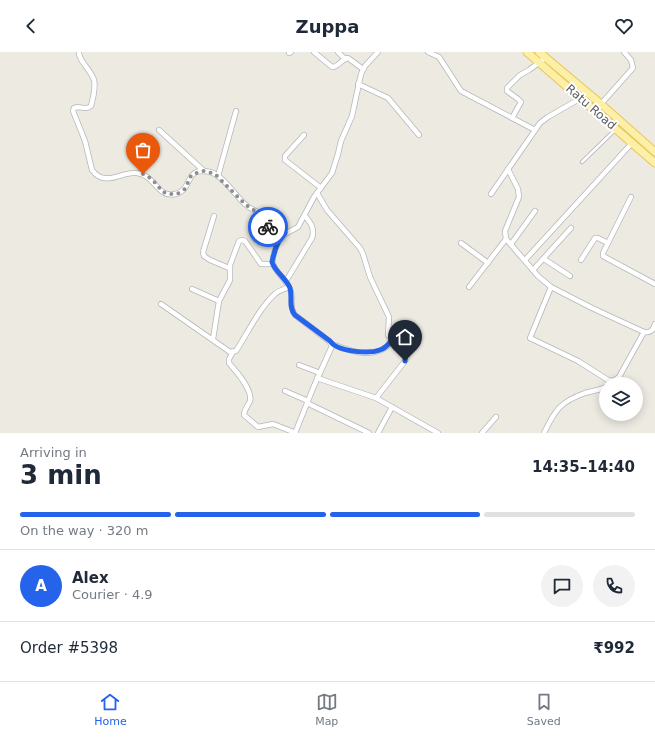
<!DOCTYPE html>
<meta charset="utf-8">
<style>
body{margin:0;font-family:"DejaVu Sans",sans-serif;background:#f2f2f3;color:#1f2937;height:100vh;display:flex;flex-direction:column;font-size:15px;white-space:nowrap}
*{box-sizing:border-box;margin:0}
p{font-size:13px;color:#747a83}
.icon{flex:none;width:22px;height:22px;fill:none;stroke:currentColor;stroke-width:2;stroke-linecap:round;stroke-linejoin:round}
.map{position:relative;height:381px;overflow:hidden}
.sheet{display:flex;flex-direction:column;background:#fff;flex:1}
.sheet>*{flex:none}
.buttons{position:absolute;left:599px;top:325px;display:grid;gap:8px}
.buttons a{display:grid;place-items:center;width:44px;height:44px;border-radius:50%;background:#fff;box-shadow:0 2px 10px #0003;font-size:20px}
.pin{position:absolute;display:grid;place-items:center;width:34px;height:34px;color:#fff;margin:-41px -17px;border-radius:50% 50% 50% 0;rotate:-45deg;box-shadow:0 0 4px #0007}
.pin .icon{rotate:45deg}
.courier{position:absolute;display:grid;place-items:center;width:40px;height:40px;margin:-20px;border:3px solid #2563eb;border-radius:50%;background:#fff;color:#222;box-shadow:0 1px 5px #0007}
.head em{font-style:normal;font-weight:600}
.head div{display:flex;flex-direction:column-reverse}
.head{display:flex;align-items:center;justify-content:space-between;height:68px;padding:0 20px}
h1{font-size:26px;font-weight:600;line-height:30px}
.bar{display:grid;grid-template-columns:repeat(4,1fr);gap:6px 4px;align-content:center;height:48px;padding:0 20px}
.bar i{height:5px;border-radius:3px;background:#e0e1e3}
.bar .on{background:#2563eb}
.bar p{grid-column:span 4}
.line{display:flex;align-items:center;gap:10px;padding:0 20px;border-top:1px solid #e0e1e3}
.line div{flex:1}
.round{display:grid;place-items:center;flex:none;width:42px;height:42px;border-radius:21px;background:#f2f2f3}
header{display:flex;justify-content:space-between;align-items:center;height:52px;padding:0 20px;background:#fff;font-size:18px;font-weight:600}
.menu{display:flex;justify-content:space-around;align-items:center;height:56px;border-top:1px solid #e0e1e3;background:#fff;font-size:11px;color:#747a83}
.menu a{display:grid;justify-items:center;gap:2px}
.menu .on{color:#2563eb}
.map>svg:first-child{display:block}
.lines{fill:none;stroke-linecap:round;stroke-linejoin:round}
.service-casing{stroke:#b4b7bb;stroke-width:4.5}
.minor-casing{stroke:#b4b7bb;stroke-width:6}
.primary-casing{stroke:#ecc45a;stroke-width:9}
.service{stroke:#fff;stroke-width:2.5}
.minor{stroke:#fff;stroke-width:4.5}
.primary{stroke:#fcefa6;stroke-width:7}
.done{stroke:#8d8e8e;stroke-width:4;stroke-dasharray:0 7.2}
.route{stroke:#2563eb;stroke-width:5}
.labels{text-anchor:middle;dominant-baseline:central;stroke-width:4;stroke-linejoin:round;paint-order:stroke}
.street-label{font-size:12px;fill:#5a5d62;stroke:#fff}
</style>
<header><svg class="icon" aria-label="back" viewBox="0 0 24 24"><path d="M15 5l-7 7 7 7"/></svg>Zuppa<svg class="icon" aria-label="heart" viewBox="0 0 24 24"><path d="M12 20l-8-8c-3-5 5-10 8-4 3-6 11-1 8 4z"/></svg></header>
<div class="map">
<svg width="655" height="381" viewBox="0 0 655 381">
<rect width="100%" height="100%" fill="#eceae1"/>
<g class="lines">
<defs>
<path id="service" d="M582 110 615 78"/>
<g id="minor">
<path d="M79 0C78 8 91 18 94 28 96 36 93 46 91 54 86 59 80 53 74 56L73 59 85 89 92 118C105 136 122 119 137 121 155 123 157 146 175 142 194 138 183 114 210 120 223 123 236 145 246 153 250 157 255 158 259 161 262 165 263 171 266 174L285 181"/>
<path d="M314 0 332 15C339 15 341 7 348 6L363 17"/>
<path d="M338 0 345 7"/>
<path d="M428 0 439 5 461 39 535 78"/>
<path d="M289 1 291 0"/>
<path d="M358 32 388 46 419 83"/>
<path d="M601 52 633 16 631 8 624 0"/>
<path d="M512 66 521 50 518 47 507 39V36L520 23 529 18 545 6"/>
<path d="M159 78 204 119"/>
<path d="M304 83 285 104V108L321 136"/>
<path d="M508 117 518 137 519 145 505 179 506 187 538 224 551 235 592 256 644 280C651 281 653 278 655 272"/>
<path d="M218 124 236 59"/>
<path d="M317 141 327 158 360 196 363 202 370 225 389 265 388 283 404 300 407 305 405 309 376 346"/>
<path d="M491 142 540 71 548 65 581 46"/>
<path d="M631 145 603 201V204L655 232"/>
<path d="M214 164 203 200 204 204 210 208 229 216"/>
<path d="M461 191 488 211"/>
<path d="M511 192 535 159"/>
<path d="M544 207 570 224"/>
<path d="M525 208 632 91"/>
<path d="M581 208 595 186H598L608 191"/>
<path d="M533 218 571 176"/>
<path d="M286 229 312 186C315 177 311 171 305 164"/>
<path d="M469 235 506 187"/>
<path d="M551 235 530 286 578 309 608 328 613 329 619 325 644 280"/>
<path d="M192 237 219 249"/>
<path d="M161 252 230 300 236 299C247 282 260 255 275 242 279 238 285 237 289 235"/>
<path d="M213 287 219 249 230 228V213L239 189 242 188 245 189 261 212H273"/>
<path d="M332 292C347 298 370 307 386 295 388 294 390 291 392 288"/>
<path d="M233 300 229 307V311C236 319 253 338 250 349 248 354 244 357 244 363L258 375 273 372 296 381"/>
<path d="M299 313 320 321"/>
<path d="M317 326 376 346 438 381"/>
<path d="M285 339 308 349"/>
<path d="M307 351 369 381"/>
<path d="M295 381 314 334 332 294 329 289 295 263C289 255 293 248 291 240 288 228 275 221 273 211 271 204 278 191 281 184L298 175 314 145 332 121 338 102 341 89 352 64 361 22 365 14 378 0"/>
<path d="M378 381 392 355"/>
<path d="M482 381 496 365"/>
<path d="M544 381C555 358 560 350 585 341 592 339 600 338 606 335"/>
</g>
<g id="primary">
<path d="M527 0 655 111"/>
<path d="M539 0 601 52 655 100"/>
</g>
</defs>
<use href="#service" class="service-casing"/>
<use href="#minor" class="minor-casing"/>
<use href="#primary" class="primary-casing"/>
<use href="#service" class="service"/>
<use href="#minor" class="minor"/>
<use href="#primary" class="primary"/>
</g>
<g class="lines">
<path class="done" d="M143 122 152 127 163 140 169 142H177L185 137 191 124 193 122 204 119 215 122 246 153 260 162 263 171 268 175"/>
<path class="route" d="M268 175 285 181C277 187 274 201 272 210 275 220 286 226 290 236 293 245 288 255 295 263L330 289C337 300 369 302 380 298 386 296 389 292 392 288L406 303 405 309"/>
</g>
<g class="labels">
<g class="street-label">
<text transform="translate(591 55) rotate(41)">Ratu Road</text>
</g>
</g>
</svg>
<div class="buttons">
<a><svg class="icon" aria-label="layers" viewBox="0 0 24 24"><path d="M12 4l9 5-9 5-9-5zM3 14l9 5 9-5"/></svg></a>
</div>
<div class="pin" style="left:143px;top:122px;background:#ea580c"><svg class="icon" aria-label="bag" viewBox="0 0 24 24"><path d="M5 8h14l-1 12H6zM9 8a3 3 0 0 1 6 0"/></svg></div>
<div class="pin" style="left:405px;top:309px;background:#1f2937"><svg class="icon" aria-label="home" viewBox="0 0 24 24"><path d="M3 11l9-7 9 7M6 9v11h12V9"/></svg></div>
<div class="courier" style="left:268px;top:175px"><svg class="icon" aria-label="bike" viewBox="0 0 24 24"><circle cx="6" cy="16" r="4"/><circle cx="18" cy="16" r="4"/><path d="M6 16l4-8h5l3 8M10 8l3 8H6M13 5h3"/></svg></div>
</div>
<section class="sheet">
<div class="head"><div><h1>3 min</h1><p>Arriving in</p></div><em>14:35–14:40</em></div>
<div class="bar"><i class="on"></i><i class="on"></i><i class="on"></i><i></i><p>On the way · 320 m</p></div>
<div class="line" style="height:72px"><b class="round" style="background:#2563eb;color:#fff">A</b><div><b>Alex</b><p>Courier · 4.9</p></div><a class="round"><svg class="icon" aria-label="chat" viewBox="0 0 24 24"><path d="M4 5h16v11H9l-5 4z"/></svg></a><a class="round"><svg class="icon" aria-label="phone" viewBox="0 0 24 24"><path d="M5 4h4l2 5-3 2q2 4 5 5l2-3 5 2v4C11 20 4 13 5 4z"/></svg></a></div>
<div class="line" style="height:52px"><div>Order #5398</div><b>₹992</b></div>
</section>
<nav class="menu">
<a class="on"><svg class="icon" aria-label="home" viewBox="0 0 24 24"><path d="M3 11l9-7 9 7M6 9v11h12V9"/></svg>Home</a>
<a><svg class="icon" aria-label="map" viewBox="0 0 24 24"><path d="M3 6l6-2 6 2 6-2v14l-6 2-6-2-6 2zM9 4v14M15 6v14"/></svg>Map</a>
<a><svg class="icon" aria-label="saved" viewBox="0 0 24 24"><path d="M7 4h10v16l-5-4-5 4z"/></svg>Saved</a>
</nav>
